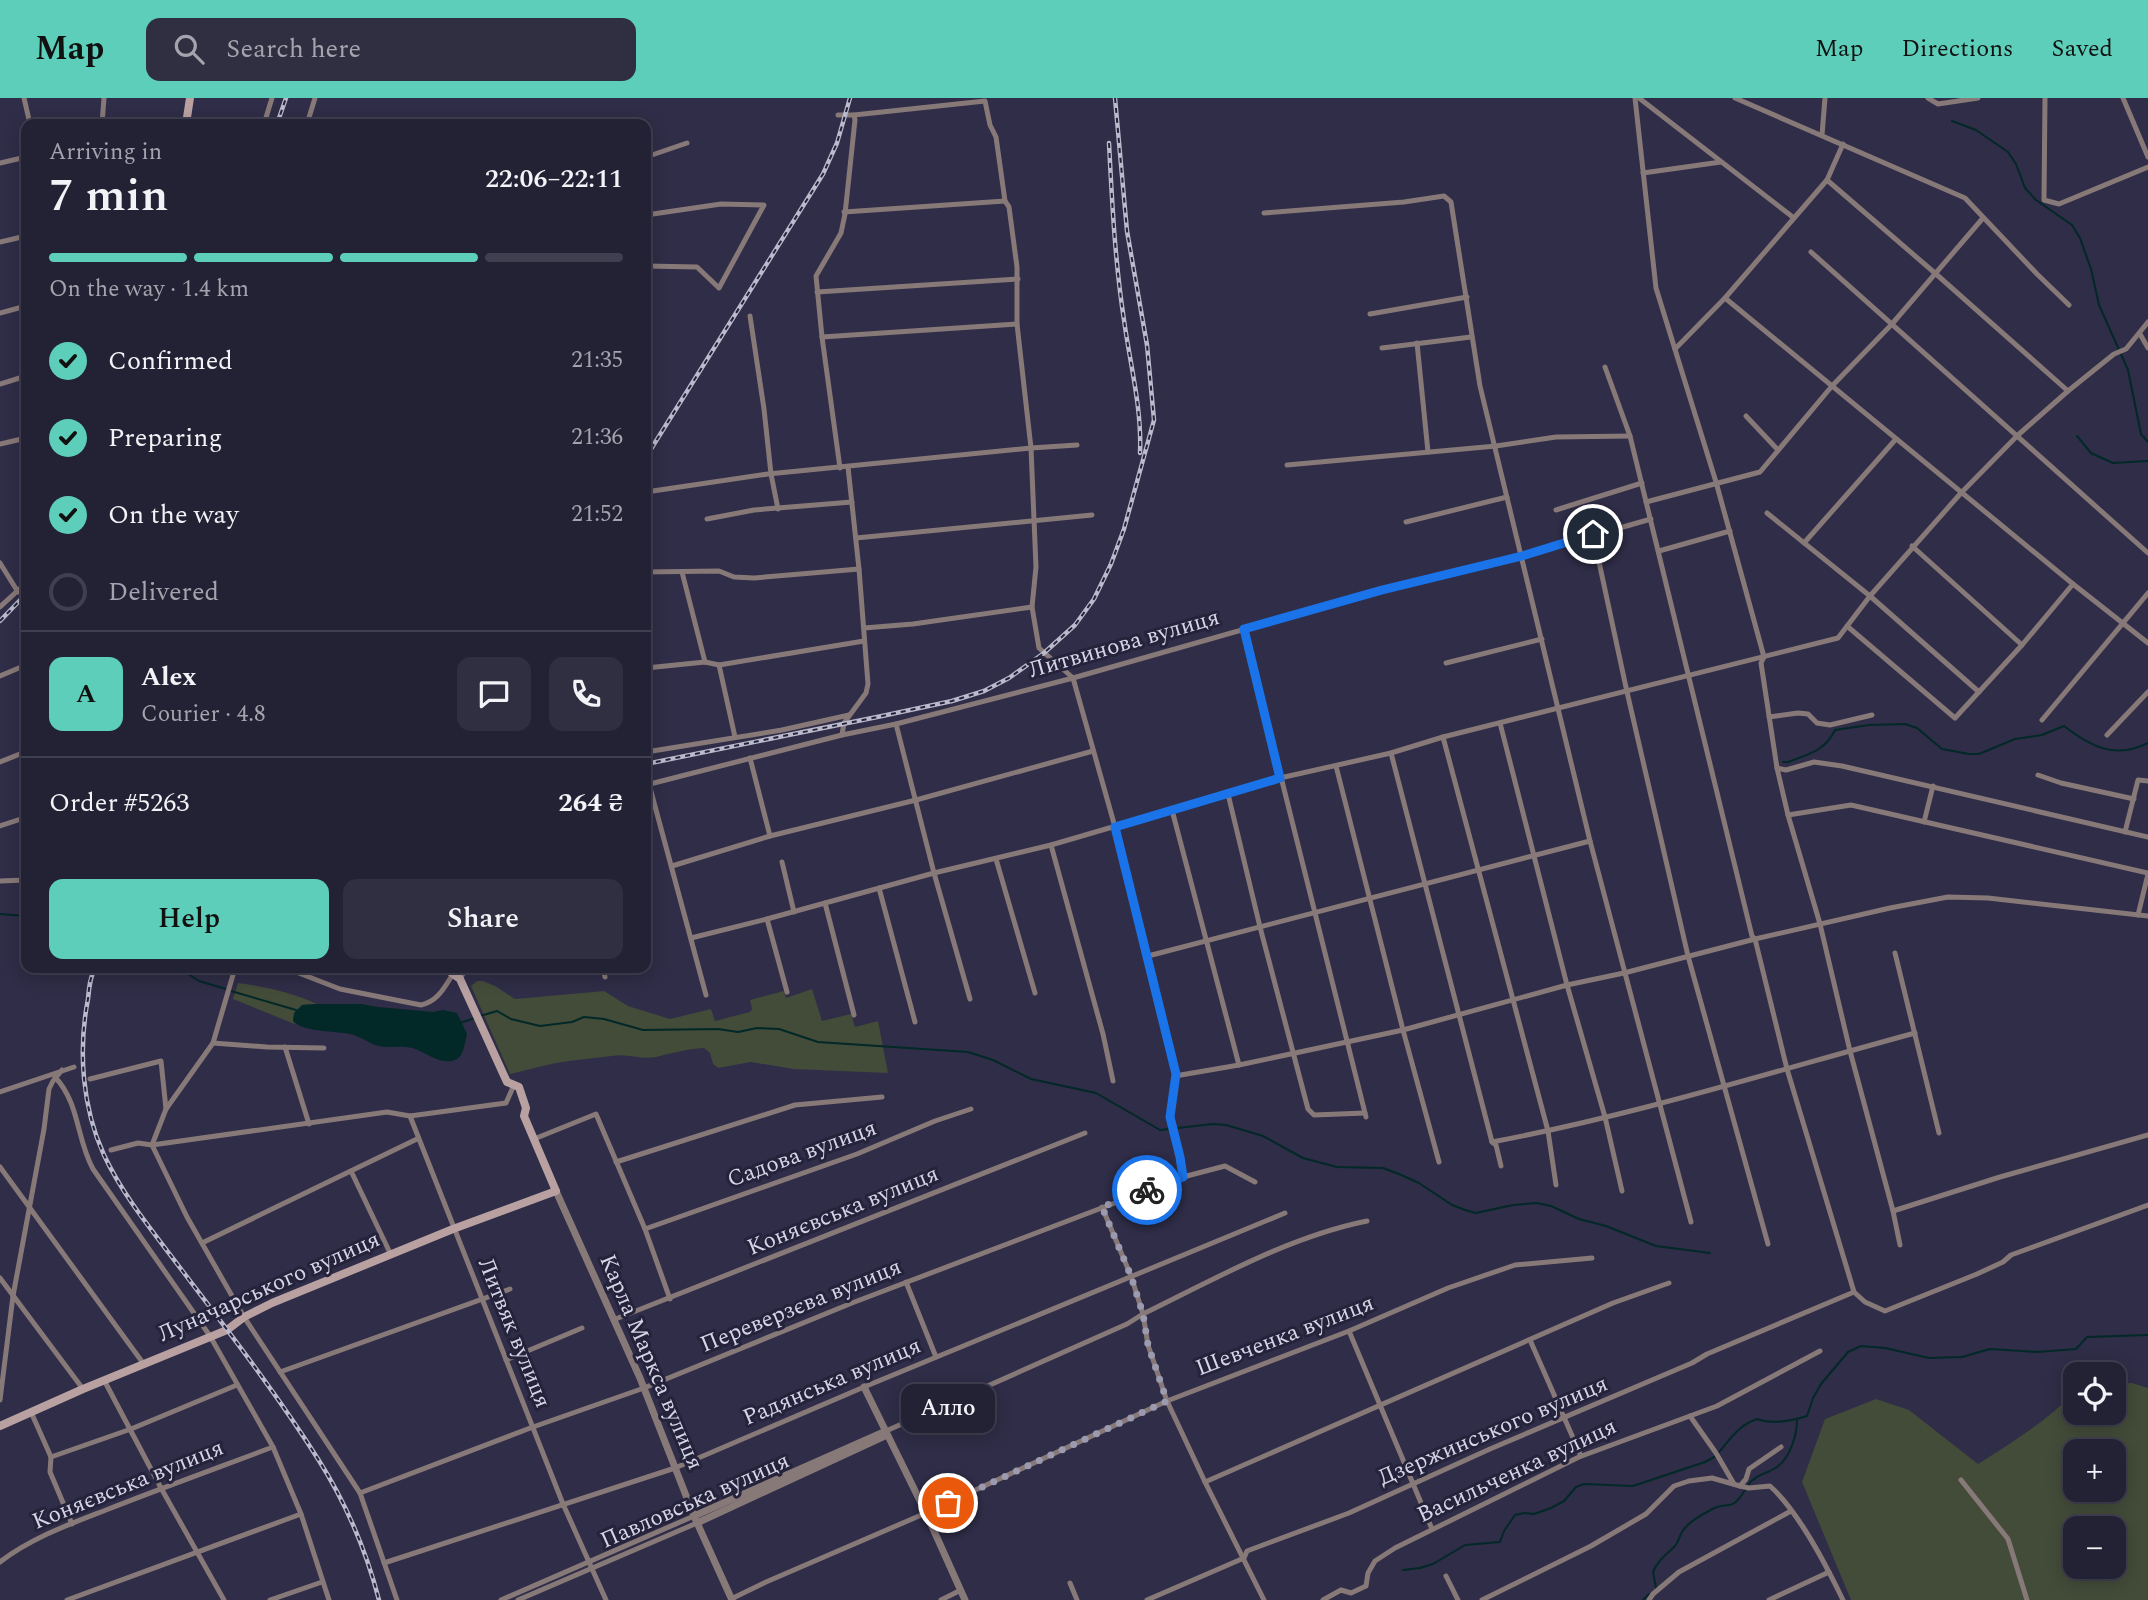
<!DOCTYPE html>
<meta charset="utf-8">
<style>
body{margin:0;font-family:Spectral,serif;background:#2f2f41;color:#f1f3f6;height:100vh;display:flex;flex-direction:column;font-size:26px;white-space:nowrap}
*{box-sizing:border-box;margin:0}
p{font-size:23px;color:#a3a4ad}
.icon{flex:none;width:38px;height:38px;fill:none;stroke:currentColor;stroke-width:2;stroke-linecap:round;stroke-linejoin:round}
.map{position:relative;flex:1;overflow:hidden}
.sheet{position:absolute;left:21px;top:21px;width:630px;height:854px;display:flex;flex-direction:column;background:#232235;border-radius:14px;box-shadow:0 4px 18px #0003,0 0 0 2px #403f50}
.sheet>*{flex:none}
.tools{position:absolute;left:2063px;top:1264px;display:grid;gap:14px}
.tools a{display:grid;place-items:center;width:63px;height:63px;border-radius:14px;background:#232235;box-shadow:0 4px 18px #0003,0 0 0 2px #403f50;font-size:35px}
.pin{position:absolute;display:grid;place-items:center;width:60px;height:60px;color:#fff;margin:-30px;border:4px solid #fff;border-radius:50%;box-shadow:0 2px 7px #0007}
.courier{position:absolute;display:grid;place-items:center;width:70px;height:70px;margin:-35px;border:5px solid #1a73e8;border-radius:50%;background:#fff;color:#222;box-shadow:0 2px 9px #0007}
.bubble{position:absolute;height:49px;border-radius:14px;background:#232235;box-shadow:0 4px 18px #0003,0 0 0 2px #403f50;font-size:23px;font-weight:600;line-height:49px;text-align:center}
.summary em{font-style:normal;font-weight:600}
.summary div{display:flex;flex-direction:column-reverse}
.summary{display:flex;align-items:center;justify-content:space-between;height:119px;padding:0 28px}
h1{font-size:46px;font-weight:600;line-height:52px}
.bar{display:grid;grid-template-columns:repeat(4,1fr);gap:10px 7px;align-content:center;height:84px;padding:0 28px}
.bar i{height:9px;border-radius:5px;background:#403f50}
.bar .on{background:#5dceb9}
.bar p{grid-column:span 4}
.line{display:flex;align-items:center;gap:18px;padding:0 28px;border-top:2px solid #403f50}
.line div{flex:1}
.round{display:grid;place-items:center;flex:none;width:74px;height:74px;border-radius:14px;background:#2f2f41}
ol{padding:0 28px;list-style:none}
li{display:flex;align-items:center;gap:21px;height:77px}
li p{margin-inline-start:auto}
li .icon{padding:7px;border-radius:50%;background:#5dceb9;color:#111;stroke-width:4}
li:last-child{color:#a3a4ad}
li i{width:38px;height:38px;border:4px solid #403f50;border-radius:50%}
.primary-button{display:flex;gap:14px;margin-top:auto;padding:14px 28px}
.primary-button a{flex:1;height:80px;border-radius:14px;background:#5dceb9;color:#111;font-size:28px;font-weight:600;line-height:80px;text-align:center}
.primary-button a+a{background:#2f2f41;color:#f1f3f6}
header{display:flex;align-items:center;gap:42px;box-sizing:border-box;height:98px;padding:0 35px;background:#5dceb9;color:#111}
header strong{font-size:33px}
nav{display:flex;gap:38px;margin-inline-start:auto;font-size:24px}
.search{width:490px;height:63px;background:#2f2f41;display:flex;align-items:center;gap:18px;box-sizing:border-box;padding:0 24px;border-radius:14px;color:#a3a4ad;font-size:26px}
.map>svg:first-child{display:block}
.green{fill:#434b39;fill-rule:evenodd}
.water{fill:#022828}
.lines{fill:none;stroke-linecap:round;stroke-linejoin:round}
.stream{stroke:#022828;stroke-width:2}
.minor{stroke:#887979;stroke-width:5}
.tertiary{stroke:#887979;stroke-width:7}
.secondary{stroke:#b9a1a2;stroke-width:8}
.rail-casing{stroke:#bbbacd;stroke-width:4.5}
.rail{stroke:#25233c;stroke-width:2;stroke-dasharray:5;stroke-linecap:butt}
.done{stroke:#9b9aae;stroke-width:7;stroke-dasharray:0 12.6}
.route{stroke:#1a73e8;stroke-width:9}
.labels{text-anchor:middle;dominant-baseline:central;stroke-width:6;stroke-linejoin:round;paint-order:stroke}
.street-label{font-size:23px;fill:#d5d5e6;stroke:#25233c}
</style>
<header>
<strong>Map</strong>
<div class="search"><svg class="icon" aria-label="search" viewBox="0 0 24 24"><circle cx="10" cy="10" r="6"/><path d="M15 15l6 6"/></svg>Search here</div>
<nav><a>Map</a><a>Directions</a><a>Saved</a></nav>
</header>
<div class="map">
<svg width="2148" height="1502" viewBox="0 0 2148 1502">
<rect width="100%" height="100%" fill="#2f2d47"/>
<g class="green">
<path d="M477 883H483L495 888 515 901 604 893 628 908 670 921 711 911 715 923 750 914 752 911 750 902 784 893 786 900 812 891 822 923 851 916 855 929 878 923 888 975 793 971 751 964 718 970 713 966 710 955 704 950C687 951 672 955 656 959 641 962 627 955 612 958 598 960 583 961 569 963 551 965 528 972 510 976L471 888Z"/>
<path d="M238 885C266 889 291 894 317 906L302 907 295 915 293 923 297 927 233 901Z"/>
<path d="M2132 1285 2148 1290V1502H1851L1802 1384 1825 1321 1876 1301 1909 1312 1978 1366C2012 1344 2047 1323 2075 1294L2076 1314H2114V1286ZM2076 1353H2114V1391H2076ZM2076 1430H2114V1468H2076Z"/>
</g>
<path class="water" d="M315 906H361L378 909 433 914 443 912 457 915 467 936C465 943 464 957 457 961 439 970 424 950 406 949 397 948 389 950 379 948 369 946 361 938 350 936 335 933 303 934 293 923L294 915 302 907Z"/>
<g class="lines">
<g class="stream">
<path d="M1952 23 1976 32 2008 54 2016 66 2025 90 2036 102 2072 127 2080 140 2091 171 2099 207 2128 272 2141 336 2148 344"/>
<path d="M2077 338 2091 355 2113 365 2148 363"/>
<path d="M1783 664H1788C1809 656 1825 653 1835 632L1869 627 1905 626 1917 630 1942 651 1969 656H1979L2015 641 2042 637 2064 628C2090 648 2115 662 2148 645"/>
<path d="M0 816 26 818"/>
<path d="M179 870 199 883 226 891"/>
<path d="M231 893 296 912"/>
<path d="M480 918 497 913 511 921 540 928 572 924 584 919 604 921 643 932 718 931 738 934 757 930 779 931 818 944 968 954 993 962 1031 981 1096 995 1160 1032 1213 1026 1226 1027 1263 1038 1303 1060 1337 1069 1383 1070 1399 1076 1419 1085 1452 1107 1465 1112 1476 1115 1513 1107 1537 1105 1551 1108 1579 1121 1606 1128 1656 1148 1710 1155"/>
<path d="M460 925 475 920"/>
<path d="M1719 1354C1731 1340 1739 1327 1757 1321 1773 1327 1791 1323 1807 1318L1813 1300 1821 1286 1848 1254 1861 1248 1885 1250 1929 1260 1962 1259 1990 1251 2037 1254 2076 1251 2087 1239 2148 1237"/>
<path d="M1748 1387C1756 1376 1767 1376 1777 1369 1790 1360 1797 1337 1797 1322"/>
<path d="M1403 1472 1420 1470 1433 1466 1465 1447 1500 1444 1504 1433 1515 1417 1524 1415 1534 1416 1551 1410 1564 1403 1576 1389 1584 1386 1633 1388 1705 1364 1716 1358"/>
<path d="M1656 1490 1653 1474C1658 1462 1666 1457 1675 1448 1679 1443 1679 1439 1682 1434 1688 1424 1699 1418 1709 1413 1727 1401 1730 1417 1745 1392"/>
<path d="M1643 1502 1649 1496"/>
</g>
<g class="minor">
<path d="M24 0 30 26"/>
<path d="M1635 0 1656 190 1716 384 1764 559 1761 565 1777 670 1788 717 1820 826 1850 953 1893 1113 1900 1147"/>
<path d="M1639 0 1794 120"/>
<path d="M1735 0 1965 100 2037 176 2069 207"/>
<path d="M1928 0 1938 6 1978 0"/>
<path d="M2045 0 2044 102 2059 106 2148 69"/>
<path d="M2123 0 2148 59"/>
<path d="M838 17H854L855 22 845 116 841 135 816 178 822 239 840 370"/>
<path d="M854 17 985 3 990 27 996 39 1005 103 1009 109 1017 169V226L1031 350 1036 469 1032 509 1039 550 1073 580 1115 729 1176 976 1170 1019 1180 1059 1183 1079"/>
<path d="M102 26 104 0"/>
<path d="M264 26 272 0"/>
<path d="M307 26 315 0"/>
<path d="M1822 37 1825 0"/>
<path d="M646 59 687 45"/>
<path d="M0 65 26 59"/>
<path d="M1643 75 1721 64"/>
<path d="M1827 82 1936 176 2068 293"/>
<path d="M844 114 1005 103"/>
<path d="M1264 115 1404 104 1444 98 1451 104 1480 288 1590 743 1691 1124"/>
<path d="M646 117 721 106 764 107 719 190 697 169 646 168"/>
<path d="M0 144 26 138"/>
<path d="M1811 154 2148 455"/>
<path d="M817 194 1018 181"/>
<path d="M1725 200 2073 486 2148 545"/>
<path d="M0 215 26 208"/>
<path d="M1370 216 1467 199"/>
<path d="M750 218 764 311 771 376 778 411"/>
<path d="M2140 236 2148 250"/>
<path d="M822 239 1017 226"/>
<path d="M1417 245 1428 354"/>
<path d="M1382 250 1471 239"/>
<path d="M1675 251 1725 200 1827 82 1843 46"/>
<path d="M1605 269 1630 338 1752 838 1755 841 1787 971 1854 1194 1865 1204 1885 1213 1977 1176 2003 1164 2011 1157 2148 1107"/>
<path d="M0 286 26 278"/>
<path d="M1746 318 1778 352"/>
<path d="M0 346 26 340"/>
<path d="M1287 367 1496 348 1556 339 1630 338"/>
<path d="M646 394 768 376 1031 350 1077 347"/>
<path d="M1646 404 1760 374 1832 288 1892 226 1983 120"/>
<path d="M1556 412 1642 385"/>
<path d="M1767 415 1870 498 1979 594"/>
<path d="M707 421 754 412 852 404"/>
<path d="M1406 424 1507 399"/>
<path d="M1593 436 1627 594 1688 858 1768 1146"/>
<path d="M856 440 1092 417"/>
<path d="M1804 445 1896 341"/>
<path d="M1912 448 2022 547"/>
<path d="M1659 453 1730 433"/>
<path d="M0 465 18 494"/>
<path d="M646 474 719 473 734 479 754 480 859 471"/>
<path d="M682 474 705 564"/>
<path d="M0 509 26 485"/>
<path d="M1847 528 1955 620 2022 547 2073 486"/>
<path d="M864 530 913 526 1032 509"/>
<path d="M1244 531 1366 1019"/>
<path d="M1446 565 1542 541"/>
<path d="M719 567 735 639"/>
<path d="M646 570 705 564 719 567 864 543"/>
<path d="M0 578 26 567"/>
<path d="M1769 619 1798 615 1808 616 1817 625 1830 627 1872 617"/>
<path d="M2042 622 2148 495"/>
<path d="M1500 625 1567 887 1605 1019 1622 1093"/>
<path d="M896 626 934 775 970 901"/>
<path d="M842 637 844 625 866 595 868 586 859 471 848 369"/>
<path d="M2107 637 2148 594"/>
<path d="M1443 639 1548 1033 1556 1087"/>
<path d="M646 654 782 632 849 617"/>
<path d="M1391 655 1492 1044 1496 1047 1501 1068"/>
<path d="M750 660 770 738"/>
<path d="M0 664 25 654"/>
<path d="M1336 668 1403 932 1439 1064"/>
<path d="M1777 670 1786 672 1814 664 1842 668 2148 739"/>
<path d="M2038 677 2061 685 2134 701"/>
<path d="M649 686 706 897"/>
<path d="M646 687 842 637 896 626 1073 580 1382 492 1522 458 1651 421"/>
<path d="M1228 696 1260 829 1308 1011 1314 1017 1365 1015"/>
<path d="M1172 712 1239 967 1403 932 1567 887 1624 875 1755 841 1890 810 1948 799 1988 800 2148 818"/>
<path d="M1788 717 1851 707 2148 775"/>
<path d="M1924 724 1933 688"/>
<path d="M0 728 24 720 26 724"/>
<path d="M2125 734 2138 682 2148 683"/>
<path d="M1051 747 1103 936 1113 983"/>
<path d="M996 761 1035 895"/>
<path d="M782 764 794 814"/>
<path d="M672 768 770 738 916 702 1093 653"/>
<path d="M0 783 26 782"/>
<path d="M879 790 915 924"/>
<path d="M825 805 854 917"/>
<path d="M2138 817 2148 776"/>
<path d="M767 821 787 894"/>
<path d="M691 840 767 821 934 775 1051 747 1280 680 1391 655 1443 639 1838 540 1870 498 1961 395 2018 337 2068 293 2114 256 2126 251 2148 224"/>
<path d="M1895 855 1939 1035"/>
<path d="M1148 858 1590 743"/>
<path d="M235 870 213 945 166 1011 152 1047 187 1119 244 1219 360 1395 397 1502"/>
<path d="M286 870 340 891 421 907C438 903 444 890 453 876"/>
<path d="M603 870 605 879"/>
<path d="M460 881 466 870"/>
<path d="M213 945 267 949 324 950"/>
<path d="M285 949 309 1026"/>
<path d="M1175 978 1239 967"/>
<path d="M55 979C80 1006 76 1040 93 1071L210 1238 273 1349 301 1416 329 1502"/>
<path d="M90 981 161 963 166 1011"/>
<path d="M0 994 74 969"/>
<path d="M410 1018 563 1406 606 1502"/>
<path d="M534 1041 596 1016 645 1131 670 1201"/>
<path d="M1492 1044C1635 1017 1775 973 1915 935"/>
<path d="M111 1052 138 1045 152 1047 387 1014 410 1018 506 1005 514 987"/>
<path d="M616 1064 795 1007 882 999"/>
<path d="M0 1069 143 1265"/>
<path d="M351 1073 391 1157"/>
<path d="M1102 1109 1131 1178 1143 1216 1148 1247 1167 1303 1205 1384 1264 1502"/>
<path d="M1893 1113 2000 1079 2148 1037"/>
<path d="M645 1131 857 1056 935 1023 971 1011"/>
<path d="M202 1145 417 1041"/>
<path d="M0 1180 83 1291"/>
<path d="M906 1184 936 1259"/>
<path d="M613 1222 1085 1035"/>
<path d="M1349 1233 1432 1431"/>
<path d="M1530 1242 1581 1358"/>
<path d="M506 1262 582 1230"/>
<path d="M280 1274 510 1191"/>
<path d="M104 1282 161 1390 224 1502"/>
<path d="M0 1302 13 1198 44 1031 49 991 53 983 62 972"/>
<path d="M31 1314 51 1359 131 1331 237 1287"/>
<path d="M1690 1318 1716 1355 1734 1386"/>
<path d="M886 1333 1127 1226 1143 1216C1215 1181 1288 1139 1367 1123"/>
<path d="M51 1359 50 1374 72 1426"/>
<path d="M1961 1382 2008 1441 2027 1502"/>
<path d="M1205 1384 1613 1205 1669 1185"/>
<path d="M1740 1388 1749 1390 1770 1388C1799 1414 1826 1467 1843 1502"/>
<path d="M360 1395 533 1329 644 1290 852 1205 1183 1079 1225 1068 1255 1084"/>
<path d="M0 1464C31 1440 70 1426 106 1412 162 1390 217 1370 273 1349"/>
<path d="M384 1465 675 1370 864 1289 1285 1115"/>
<path d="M1446 1478 1458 1502"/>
<path d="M1070 1485 1077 1502"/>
<path d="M731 1501 766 1484 926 1415 1167 1303 1349 1233 1448 1190 1515 1167 1592 1160"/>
<path d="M67 1502 301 1416"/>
<path d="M270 1502 322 1484"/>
<path d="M501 1502 694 1418"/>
<path d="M518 1502 697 1425"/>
<path d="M941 1502 961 1492"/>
<path d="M1147 1502 1244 1460 1247 1453 1349 1415 1490 1351 1692 1265 1707 1256 1854 1194"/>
<path d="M1323 1502 1341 1492 1351 1495 1366 1488 1368 1475 1375 1463 1395 1450 1579 1359 1717 1308 1820 1253"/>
<path d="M1482 1502 1591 1448 1646 1416 1674 1388 1689 1383 1712 1380 1740 1388 1746 1381 1749 1371 1781 1349"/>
<path d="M1649 1502 1653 1496 1679 1474 1791 1413"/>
<path d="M1769 1502 1829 1474"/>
</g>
<g class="tertiary">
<path d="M556 1093 640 1280 694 1418 732 1502"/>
<path d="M864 1289 926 1415 965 1502"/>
<path d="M694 1418 886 1333"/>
<path d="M697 1425 887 1337"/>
</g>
<g class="secondary">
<path d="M186 26 190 0"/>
<path d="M0 1328 83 1291 227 1232 244 1219 272 1205 453 1131 556 1093 524 1018 526 1010 519 989 507 984 460 881 445 870"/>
</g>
<defs>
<g id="rail">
<path d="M277 26 286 0"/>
<path d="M1109 45C1112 104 1115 164 1124 222 1130 266 1142 310 1140 355"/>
<path d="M646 359 823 76 837 45 850 0"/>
<path d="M0 523 26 496"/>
<path d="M646 666 882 618 952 603 984 593 1009 580 1044 555 1075 527 1094 501 1111 466 1124 431 1154 322 1147 247 1127 133 1115 0"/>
<path d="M95 870C90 879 89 890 88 901 78 952 82 1009 104 1057 123 1098 154 1135 181 1171 228 1233 277 1296 318 1361 346 1405 366 1452 379 1502"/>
</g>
</defs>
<use href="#rail" class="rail-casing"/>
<use href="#rail" class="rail"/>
</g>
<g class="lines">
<path class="done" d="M948 1405 1167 1303 1148 1247 1143 1216 1131 1178 1102 1109 1147 1092"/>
<path class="route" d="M1147 1092 1183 1079 1180 1059 1170 1019 1176 976 1115 729 1280 680 1244 531 1382 492 1522 458 1593 436"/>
</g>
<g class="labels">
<g class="street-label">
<text transform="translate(1124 546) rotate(-16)">Литвинова вулиця</text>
<text transform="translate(802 1056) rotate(-20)">Садова вулиця</text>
<text transform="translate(843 1113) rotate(-22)">Коняєвська вулиця</text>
<text transform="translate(269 1189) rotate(-24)">Луначарського вулиця</text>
<text transform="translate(801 1208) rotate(-22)">Переверзєва вулиця</text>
<text transform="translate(514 1235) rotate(68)">Литвяк вулиця</text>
<text transform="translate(1285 1238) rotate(-21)">Шевченка вулиця</text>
<text transform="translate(651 1264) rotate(67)">Карла Маркса вулиця</text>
<text transform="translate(832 1284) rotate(-23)">Радянська вулиця</text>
<text transform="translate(1493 1333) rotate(-23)">Дзержинського вулиця</text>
<text transform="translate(1517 1373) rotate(-25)">Васильченка вулиця</text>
<text transform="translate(128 1387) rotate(-22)">Коняєвська вулиця</text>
<text transform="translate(695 1403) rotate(-24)">Павловська вулиця</text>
</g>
</g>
</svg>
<div class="tools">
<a><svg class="icon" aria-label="locate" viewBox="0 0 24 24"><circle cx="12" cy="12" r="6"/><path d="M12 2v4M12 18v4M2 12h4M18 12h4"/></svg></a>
<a>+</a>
<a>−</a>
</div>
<div class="pin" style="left:948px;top:1405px;background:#ea580c"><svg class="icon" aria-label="bag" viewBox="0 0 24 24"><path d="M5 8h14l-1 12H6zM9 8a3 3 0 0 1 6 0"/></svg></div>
<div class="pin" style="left:1593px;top:436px;background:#1f2937"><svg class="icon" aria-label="home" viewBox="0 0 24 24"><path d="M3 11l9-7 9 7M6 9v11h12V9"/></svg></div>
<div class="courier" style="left:1147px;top:1092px"><svg class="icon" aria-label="bike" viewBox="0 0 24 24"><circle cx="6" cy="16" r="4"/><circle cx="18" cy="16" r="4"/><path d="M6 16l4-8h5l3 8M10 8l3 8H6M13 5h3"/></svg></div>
<div class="bubble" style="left:901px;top:1286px;width:94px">Алло</div>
<section class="sheet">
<div class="summary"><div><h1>7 min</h1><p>Arriving in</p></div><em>22:06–22:11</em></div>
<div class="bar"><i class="on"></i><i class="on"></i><i class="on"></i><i></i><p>On the way · 1.4 km</p></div>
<ol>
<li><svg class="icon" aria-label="check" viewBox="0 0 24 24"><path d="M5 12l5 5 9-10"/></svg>Confirmed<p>21:35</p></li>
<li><svg class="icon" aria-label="check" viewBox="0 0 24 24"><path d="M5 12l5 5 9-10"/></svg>Preparing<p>21:36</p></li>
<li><svg class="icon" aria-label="check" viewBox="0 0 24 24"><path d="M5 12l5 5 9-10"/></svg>On the way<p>21:52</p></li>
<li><i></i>Delivered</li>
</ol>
<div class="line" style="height:126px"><b class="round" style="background:#5dceb9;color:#111">A</b><div><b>Alex</b><p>Courier · 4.8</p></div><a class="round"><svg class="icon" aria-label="chat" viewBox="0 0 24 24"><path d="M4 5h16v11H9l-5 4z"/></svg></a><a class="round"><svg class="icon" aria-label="phone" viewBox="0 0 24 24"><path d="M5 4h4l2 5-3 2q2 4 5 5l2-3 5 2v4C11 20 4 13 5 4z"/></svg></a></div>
<div class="line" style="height:91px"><div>Order #5263</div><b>264 ₴</b></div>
<div class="primary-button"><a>Help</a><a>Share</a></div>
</section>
</div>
